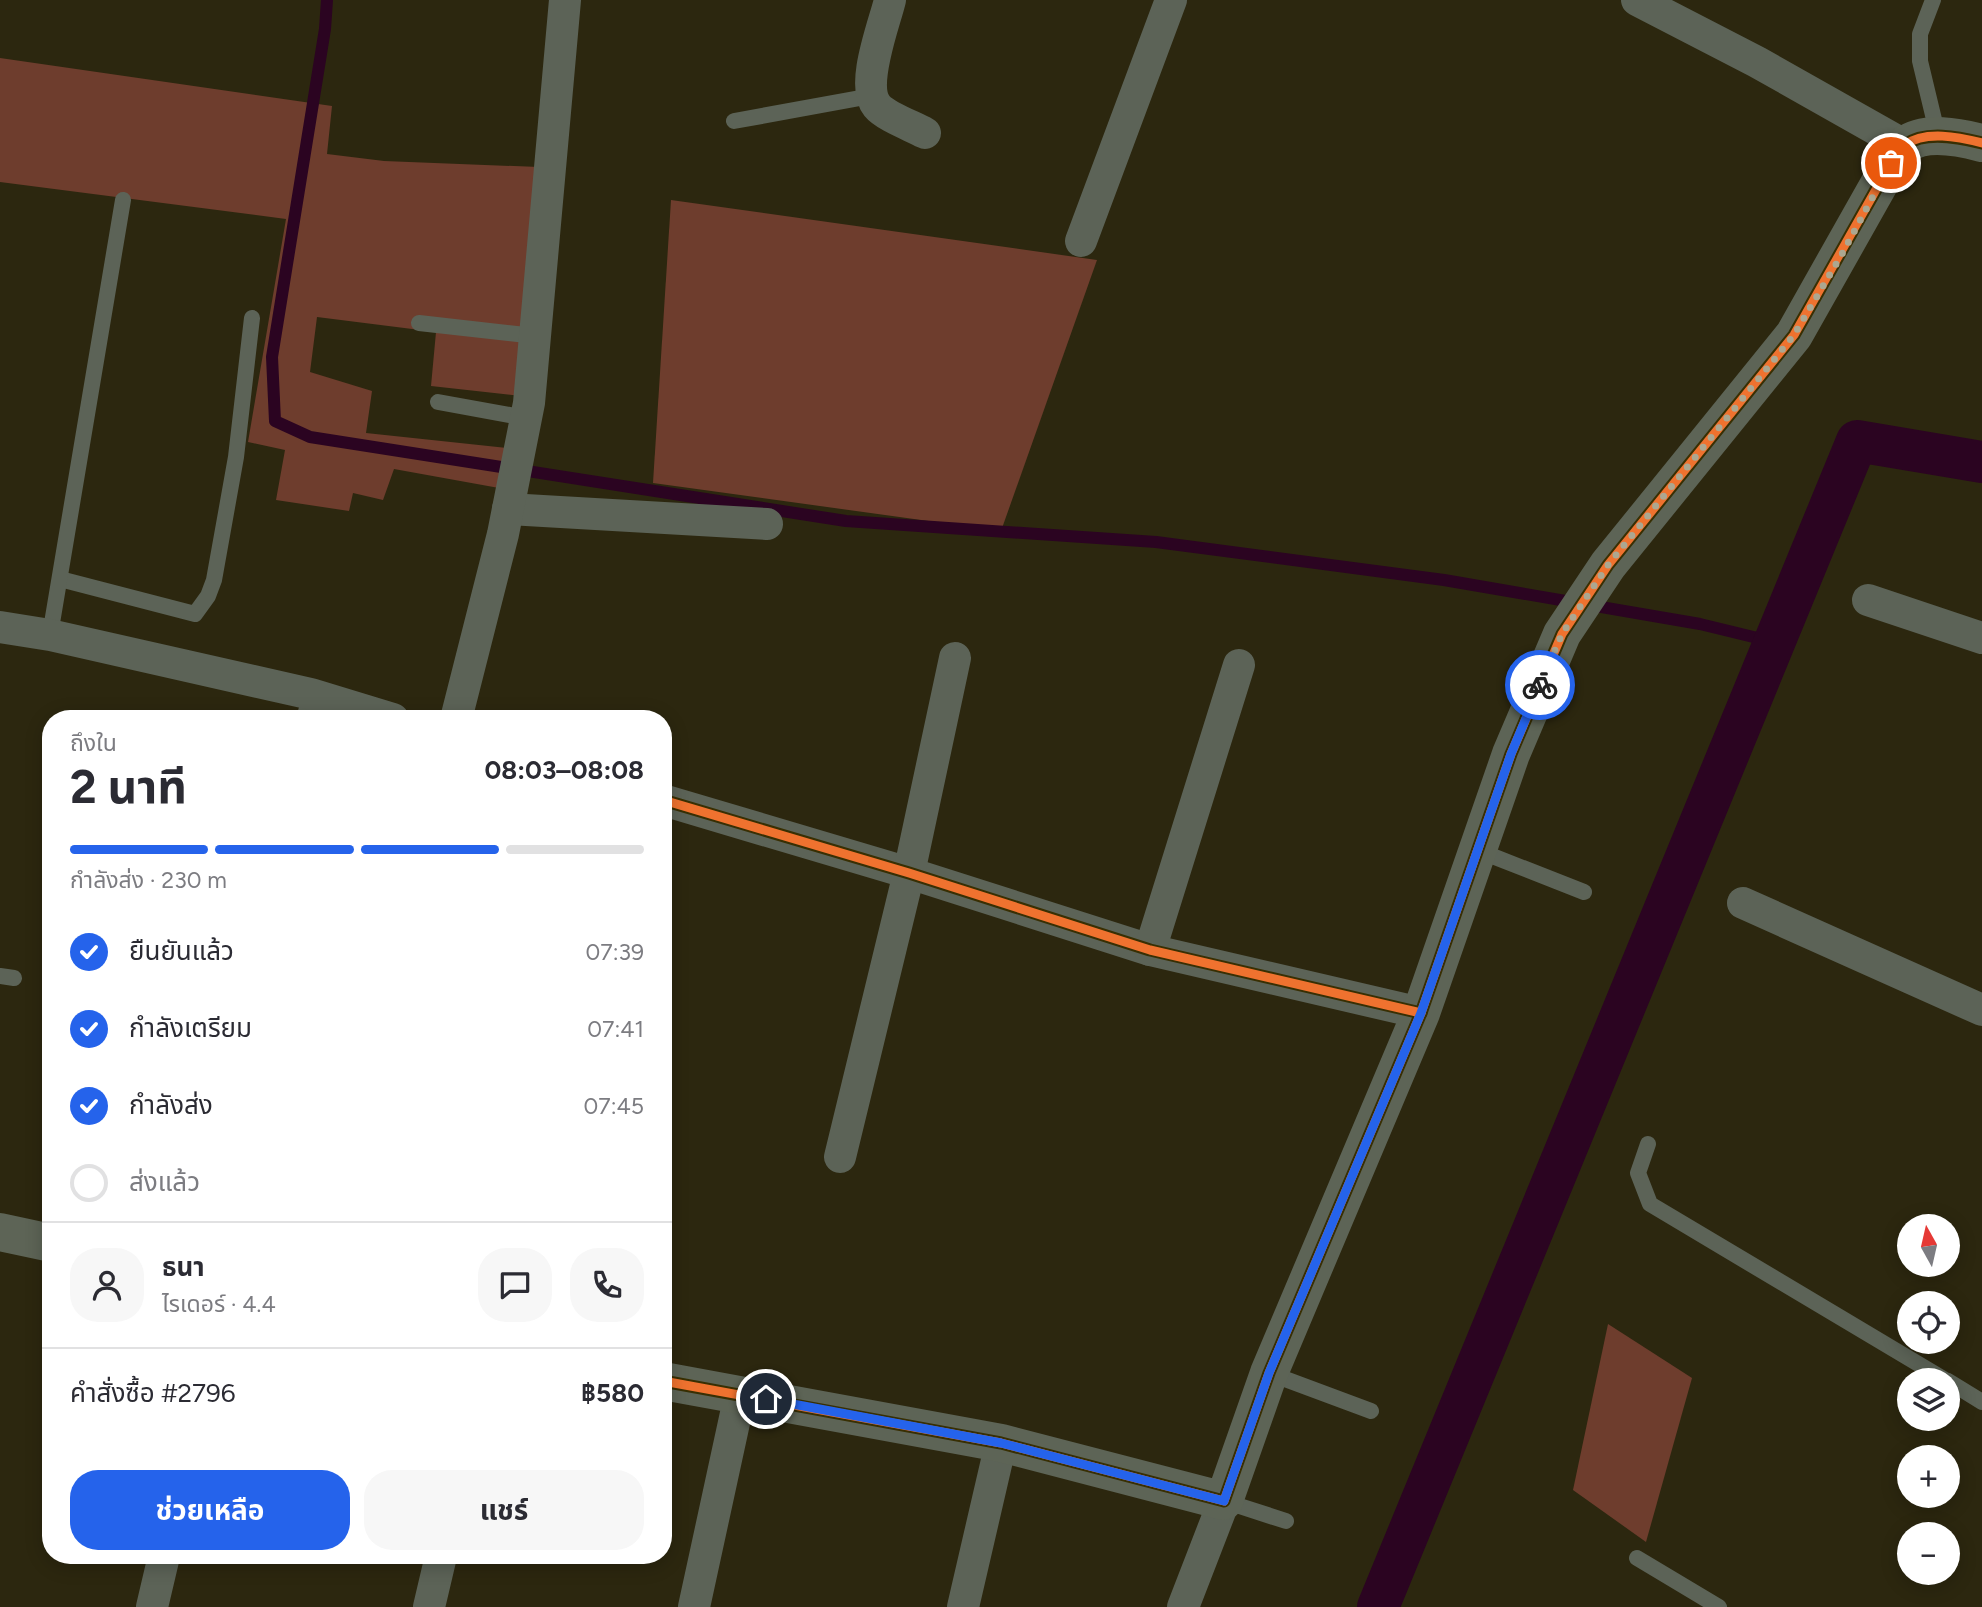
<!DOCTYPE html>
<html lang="th">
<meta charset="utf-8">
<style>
body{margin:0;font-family:Figtree,"Noto Sans Thai",sans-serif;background:#f7f7f7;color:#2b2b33;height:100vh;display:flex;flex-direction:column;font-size:26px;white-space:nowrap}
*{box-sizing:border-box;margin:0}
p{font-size:23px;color:#7c7c81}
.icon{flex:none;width:38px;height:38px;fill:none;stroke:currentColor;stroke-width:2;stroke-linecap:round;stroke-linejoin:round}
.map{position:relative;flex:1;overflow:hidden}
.drawer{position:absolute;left:42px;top:710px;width:630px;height:854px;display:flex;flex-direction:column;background:#fff;border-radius:28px;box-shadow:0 4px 18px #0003}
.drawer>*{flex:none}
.needle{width:46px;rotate:352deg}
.tools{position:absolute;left:1897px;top:1214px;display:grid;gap:14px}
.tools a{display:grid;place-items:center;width:63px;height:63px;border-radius:50%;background:#fff;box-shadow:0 4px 18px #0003;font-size:35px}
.pin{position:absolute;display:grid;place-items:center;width:60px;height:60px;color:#fff;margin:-30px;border:4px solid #fff;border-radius:50%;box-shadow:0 2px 7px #0007}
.courier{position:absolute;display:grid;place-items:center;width:70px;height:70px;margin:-35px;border:5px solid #2563eb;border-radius:50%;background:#fff;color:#222;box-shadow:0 2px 9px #0007}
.overview em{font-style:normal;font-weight:700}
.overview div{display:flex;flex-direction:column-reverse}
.overview{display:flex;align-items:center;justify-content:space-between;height:119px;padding:0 28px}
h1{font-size:46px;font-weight:700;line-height:52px}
.bar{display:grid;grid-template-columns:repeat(4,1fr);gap:10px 7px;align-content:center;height:84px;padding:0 28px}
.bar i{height:9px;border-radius:5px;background:#e1e1e2}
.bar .on{background:#2563eb}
.bar p{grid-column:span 4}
.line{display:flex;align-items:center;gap:18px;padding:0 28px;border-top:2px solid #e1e1e2}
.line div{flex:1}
.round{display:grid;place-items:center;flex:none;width:74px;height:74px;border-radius:28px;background:#f7f7f7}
ol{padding:0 28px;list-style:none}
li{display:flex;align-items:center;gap:21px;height:77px}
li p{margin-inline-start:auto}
li .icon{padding:7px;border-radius:50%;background:#2563eb;color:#fff;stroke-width:4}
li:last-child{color:#7c7c81}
li i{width:38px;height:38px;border:4px solid #e1e1e2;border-radius:50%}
.cta{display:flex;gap:14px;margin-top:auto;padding:14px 28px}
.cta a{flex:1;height:80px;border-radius:28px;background:#2563eb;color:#fff;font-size:28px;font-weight:700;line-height:80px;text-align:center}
.cta a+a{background:#f7f7f7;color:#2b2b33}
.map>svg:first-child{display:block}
.green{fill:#6e3d2d}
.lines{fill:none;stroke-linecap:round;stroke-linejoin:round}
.stream{stroke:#2b0421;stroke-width:12}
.canal{stroke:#2b0421;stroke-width:42}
.lane{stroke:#5c6357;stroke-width:16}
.street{stroke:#5c6357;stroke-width:32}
.secondary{stroke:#5d6456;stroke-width:38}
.cycleway-casing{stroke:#382f03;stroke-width:13}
.cycleway{stroke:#ef722f;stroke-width:9}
.done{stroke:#aca790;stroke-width:7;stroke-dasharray:0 12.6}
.route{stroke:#2563eb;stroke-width:9}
</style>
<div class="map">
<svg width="1982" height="1607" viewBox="0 0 1982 1607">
<rect width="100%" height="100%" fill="#2c270f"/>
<g class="green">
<path d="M0 58 332 106 327 154 384 161 539 167 521 396 431 386 436 332 317 317 310 372 372 391 366 433 507 448 499 488 394 469 383 500 353 493 349 511 276 500 285 450 248 442 286 219 0 182Z"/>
<path d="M671 200 1097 260 1001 531 653 483Z"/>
<path d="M1608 1324 1692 1378 1646 1542 1573 1490Z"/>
</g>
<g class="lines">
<path class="stream" d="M327 0 325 29 272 357 275 421 310 437 846 521 1156 542 1444 580 1700 624 1774 642"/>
<path class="canal" d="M1378 1607 1857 441 1982 462"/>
<g class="lane">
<path d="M1933 0 1920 34V61L1938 136"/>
<path d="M734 121 871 96"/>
<path d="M419 323 535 336"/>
<path d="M438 402 526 418"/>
<path d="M60 579 195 614 208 596 214 580 236 457 252 318"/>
<path d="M50 635 123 200"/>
<path d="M304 719 311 694"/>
<path d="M1477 850 1584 892"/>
<path d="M0 976 14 978"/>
<path d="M1648 1144 1638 1173 1650 1204 1947 1381"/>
<path d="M1269 1373 1371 1411"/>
<path d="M1948 1381 1982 1402"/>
<path d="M1224 1501 1286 1521"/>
<path d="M1637 1558 1719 1607"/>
</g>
<g class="street">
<path d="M890 0C884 25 860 85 877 106 885 116 912 126 925 133"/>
<path d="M1637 0 1757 62 1904 145"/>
<path d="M1081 241 1171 0"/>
<path d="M508 509 767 524"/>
<path d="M1868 600 1982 638"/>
<path d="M0 627 50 635 311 694 393 719"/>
<path d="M456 719 503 534 529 403 565 0"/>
<path d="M663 800 909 873 1150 950 1421 1013"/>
<path d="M1743 903 1982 1010"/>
<path d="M1150 950 1239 665"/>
<path d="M840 1157 909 873 955 658"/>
<path d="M152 1607 164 1556"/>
<path d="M429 1607 441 1556"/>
<path d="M694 1607 740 1395"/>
<path d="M963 1607 1001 1443"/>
<path d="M1183 1607 1224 1501"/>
</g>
<g class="secondary">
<path d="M0 1232 51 1243"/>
<path d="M663 1381 1001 1443 1224 1501 1269 1373 1421 1013 1511 754 1562 634 1608 565 1794 335 1891 163C1895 157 1899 149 1905 145 1925 130 1959 137 1982 143"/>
</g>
<defs>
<g id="cycleway">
<path d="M663 800 909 873 1150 950 1421 1013"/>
<path d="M663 1381 1001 1443 1224 1501 1269 1373 1421 1013 1511 754 1562 634 1608 565 1794 335 1891 163C1895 157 1899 149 1905 145 1925 130 1959 137 1982 143"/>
</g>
</defs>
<use href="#cycleway" class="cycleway-casing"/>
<use href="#cycleway" class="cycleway"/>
</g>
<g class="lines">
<path class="done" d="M1540 685 1562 634 1608 565 1794 335 1842 254 1891 163"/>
<path class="route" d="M766 1399 1001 1443 1224 1501 1269 1373 1421 1013 1511 754 1540 685"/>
</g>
</svg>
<div class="tools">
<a><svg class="needle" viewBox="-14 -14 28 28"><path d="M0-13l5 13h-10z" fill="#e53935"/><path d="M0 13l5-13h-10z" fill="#7c7c81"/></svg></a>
<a><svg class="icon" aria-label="locate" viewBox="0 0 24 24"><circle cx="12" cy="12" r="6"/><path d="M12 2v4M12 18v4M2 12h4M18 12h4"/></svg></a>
<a><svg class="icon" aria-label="layers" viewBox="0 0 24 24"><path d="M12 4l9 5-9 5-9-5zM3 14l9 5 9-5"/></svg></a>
<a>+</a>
<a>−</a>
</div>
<div class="pin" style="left:1891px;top:163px;background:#ea580c"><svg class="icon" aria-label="bag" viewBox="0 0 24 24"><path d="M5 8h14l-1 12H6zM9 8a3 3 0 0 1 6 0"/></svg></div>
<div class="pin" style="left:766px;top:1399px;background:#1f2937"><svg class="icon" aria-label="home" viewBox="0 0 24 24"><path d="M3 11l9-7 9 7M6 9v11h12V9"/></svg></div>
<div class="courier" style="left:1540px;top:685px"><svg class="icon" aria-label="bike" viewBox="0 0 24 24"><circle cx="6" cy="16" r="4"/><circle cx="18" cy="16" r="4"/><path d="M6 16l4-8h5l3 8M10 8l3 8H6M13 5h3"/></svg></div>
<section class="drawer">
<div class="overview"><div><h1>2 นาที</h1><p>ถึงใน</p></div><em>08:03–08:08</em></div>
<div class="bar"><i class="on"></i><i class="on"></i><i class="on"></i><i></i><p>กำลังส่ง · 230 m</p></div>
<ol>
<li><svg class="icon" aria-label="check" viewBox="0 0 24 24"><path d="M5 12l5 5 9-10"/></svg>ยืนยันแล้ว<p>07:39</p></li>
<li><svg class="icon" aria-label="check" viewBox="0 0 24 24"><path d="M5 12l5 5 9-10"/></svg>กำลังเตรียม<p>07:41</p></li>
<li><svg class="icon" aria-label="check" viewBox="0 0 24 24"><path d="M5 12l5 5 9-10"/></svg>กำลังส่ง<p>07:45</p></li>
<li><i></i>ส่งแล้ว</li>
</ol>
<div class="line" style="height:126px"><a class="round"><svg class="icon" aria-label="person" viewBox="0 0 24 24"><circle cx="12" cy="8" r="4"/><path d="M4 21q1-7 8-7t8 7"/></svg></a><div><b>ธนา</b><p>ไรเดอร์ · 4.4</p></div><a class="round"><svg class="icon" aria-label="chat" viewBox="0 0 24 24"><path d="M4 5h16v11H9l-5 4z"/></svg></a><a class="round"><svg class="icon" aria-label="phone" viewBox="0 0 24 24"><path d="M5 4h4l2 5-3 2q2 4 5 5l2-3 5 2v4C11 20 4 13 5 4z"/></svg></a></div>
<div class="line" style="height:91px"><div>คำสั่งซื้อ #2796</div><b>฿580</b></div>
<div class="cta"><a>ช่วยเหลือ</a><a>แชร์</a></div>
</section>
</div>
